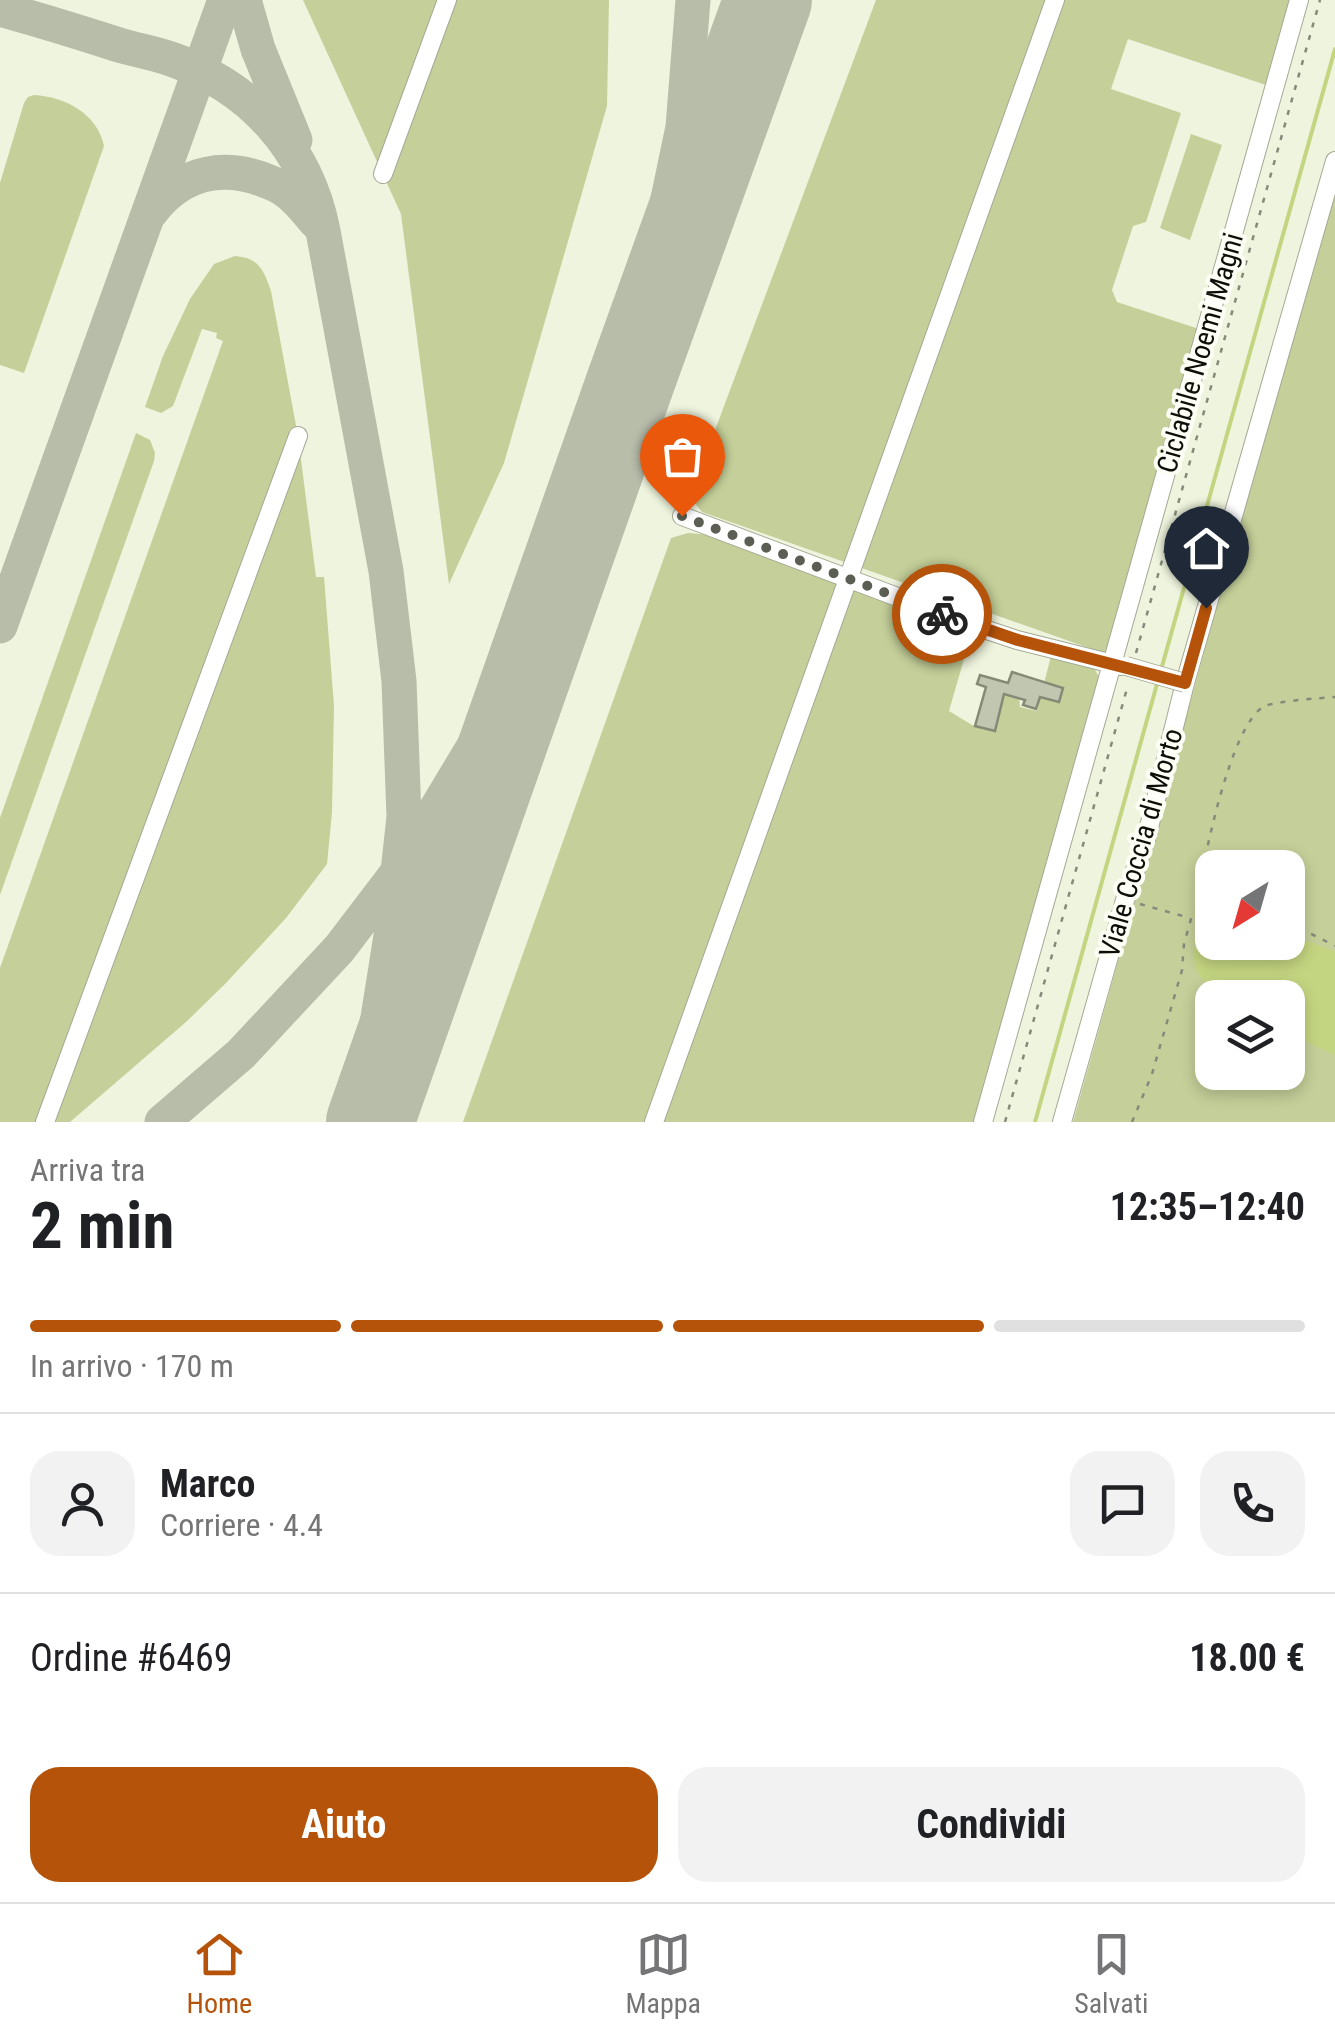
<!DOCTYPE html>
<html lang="it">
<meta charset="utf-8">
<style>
body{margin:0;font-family:"Roboto Condensed",sans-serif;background:#f2f2f2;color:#202124;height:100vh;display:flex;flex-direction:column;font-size:38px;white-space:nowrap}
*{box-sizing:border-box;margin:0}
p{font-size:32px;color:#757577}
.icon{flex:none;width:55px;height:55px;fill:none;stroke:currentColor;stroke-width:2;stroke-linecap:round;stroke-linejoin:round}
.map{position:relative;height:1122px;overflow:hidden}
.side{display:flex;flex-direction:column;background:#fff;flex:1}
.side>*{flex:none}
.needle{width:65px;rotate:217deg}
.fabs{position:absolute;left:1195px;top:850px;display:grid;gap:20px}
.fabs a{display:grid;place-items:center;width:110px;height:110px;border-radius:20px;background:#fff;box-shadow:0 5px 15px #0003;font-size:50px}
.pin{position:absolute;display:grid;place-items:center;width:85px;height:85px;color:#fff;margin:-102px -42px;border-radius:50% 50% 50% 0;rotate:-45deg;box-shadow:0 0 10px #0007}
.pin .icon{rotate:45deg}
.courier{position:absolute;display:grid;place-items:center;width:100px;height:100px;margin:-50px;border:8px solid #b45309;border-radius:50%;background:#fff;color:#222;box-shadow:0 2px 12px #0007}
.summary em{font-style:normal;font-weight:700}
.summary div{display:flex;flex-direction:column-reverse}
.summary{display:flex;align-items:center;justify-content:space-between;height:170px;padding:0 30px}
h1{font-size:65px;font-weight:700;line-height:75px}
.bar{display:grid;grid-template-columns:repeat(4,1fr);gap:15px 10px;align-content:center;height:120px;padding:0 30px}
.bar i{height:12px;border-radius:8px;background:#e0e0e0}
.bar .on{background:#b45309}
.bar p{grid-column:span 4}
.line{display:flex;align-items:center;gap:25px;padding:0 30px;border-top:2px solid #e0e0e0}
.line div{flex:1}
.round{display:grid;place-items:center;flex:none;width:105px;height:105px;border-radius:30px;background:#f2f2f2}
.cta{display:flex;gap:20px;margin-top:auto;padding:20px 30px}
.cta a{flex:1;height:115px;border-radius:30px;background:#b45309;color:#fff;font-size:40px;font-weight:700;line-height:115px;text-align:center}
.cta a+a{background:#f2f2f2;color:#202124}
.tabs{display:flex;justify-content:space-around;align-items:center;height:140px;border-top:2px solid #e0e0e0;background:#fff;font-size:28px;color:#757577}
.tabs a{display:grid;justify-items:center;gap:5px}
.tabs .on{color:#b45309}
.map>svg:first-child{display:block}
.green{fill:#c4cf99;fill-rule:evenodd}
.water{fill:#c4d581}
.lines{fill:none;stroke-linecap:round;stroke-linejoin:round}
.stream{stroke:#c4d581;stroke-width:4}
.taxiway{stroke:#b8bdaa;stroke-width:35}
.runway{stroke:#b8bdaa;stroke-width:88}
.building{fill:#c1c6b0;stroke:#858a76;stroke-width:2.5}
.minor-casing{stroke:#a4a994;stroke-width:20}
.path{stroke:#868a7b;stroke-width:2.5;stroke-dasharray:5 8;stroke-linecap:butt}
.minor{stroke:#fff;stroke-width:18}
.minor-bridge-casing{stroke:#a4a994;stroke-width:20;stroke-linecap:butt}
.minor-bridge{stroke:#fff;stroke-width:18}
.done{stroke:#5b5e52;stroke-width:10;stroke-dasharray:0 18}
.route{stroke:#b45309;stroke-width:12}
.labels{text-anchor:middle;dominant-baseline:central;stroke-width:8;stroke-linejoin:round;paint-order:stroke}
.street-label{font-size:28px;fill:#0c0e07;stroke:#fdfff6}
</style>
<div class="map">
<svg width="1335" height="1122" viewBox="0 0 1335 1122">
<rect width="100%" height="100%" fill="#eef4dd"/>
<g class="green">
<path d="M303 0H609L607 106 504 463 449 584 401 214Z"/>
<path d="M876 0H1294L1269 86 1128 39 1111 89 1181 113 1146 222 1133 226 1112 290 1117 302 1199 329 1106 654 702 512 690 497Z"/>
<path d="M34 95C65 97 97 113 104 146L24 373 0 365V183L24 103 28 97Z"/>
<path d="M1191 134 1222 145 1190 240 1160 228Z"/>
<path d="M1335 183V1122H1073L1089 1065ZM1212 868H1288V942H1212ZM1212 998H1288V1072H1212Z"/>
<path d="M235 256C259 258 263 269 271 291L298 436 316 577H324L334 706 332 812 327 864 286 918 226 983 186 1022 70 1122H0V968L223 341 216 338 217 333 202 329 173 406 161 413 145 407 163 356 190 299 214 264Z"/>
<path d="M136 433 150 440 155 453 154 461 0 895V818Z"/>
<path d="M688 533 711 535 969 632 970 638 949 711 972 725 990 730 1000 693 1019 698 1020 707 1037 711 1051 656 1094 668 1102 682 980 1122H463L671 538Z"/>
</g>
<path class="water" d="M1212 916V942H1288V933L1335 952V1055L1288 1033V998C1270 998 1248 1001 1231 998 1226 997 1220 993 1216 990 1185 972 1189 939 1212 916Z"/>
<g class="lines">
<g class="stream">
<path d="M1161 670 1335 49"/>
<path d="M1035 1122 1157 684"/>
</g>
<g class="taxiway">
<path d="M244 0 258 49 295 140"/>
<path d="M0 9C40 20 79 32 119 45 136 50 154 53 171 59 251 87 307 148 323 231L386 571 399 681 404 817 391 936 377 1024 355 1122"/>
<path d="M150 213C182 170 227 162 276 185 293 193 305 209 316 222"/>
<path d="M629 386 683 127 693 0"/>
<path d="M0 626 225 0"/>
<path d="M162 1122 241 1054 339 949 400 869 474 746 575 539"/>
</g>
<path class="runway" d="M370 1122 629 386 768 0"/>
</g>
<path class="building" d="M1012 672 1063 688 1059 702 1040 697 1036 709 1023 705 1025 700 1004 694 995 731 975 726 986 687 977 684 980 675 1008 683Z"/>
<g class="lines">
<defs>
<g id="minor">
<path d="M383 174 447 0"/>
<path d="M682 516 972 625 1017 640 1121 666"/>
<path d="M45 1122 298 436"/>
<path d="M654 1122 1055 0"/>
<path d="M983 1122 1299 0"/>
<path d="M1062 1122 1125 900 1147 835 1185 683 1335 161"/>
</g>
</defs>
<use href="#minor" class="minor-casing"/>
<g class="path">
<path d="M1136 653 1320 0"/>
<path d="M1140 904 1190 918"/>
<path d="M1196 909C1201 871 1230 722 1265 706 1278 701 1320 698 1335 697"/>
<path d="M1288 922 1335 946"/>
<path d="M1005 1122 1128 685"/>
<path d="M1132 1122 1152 1074 1182 970 1184 944 1191 919 1202 903 1212 898"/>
</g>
<use href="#minor" class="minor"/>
<defs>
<path id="minor-bridge" d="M1126 666 1185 683"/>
</defs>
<use href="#minor-bridge" class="minor-bridge-casing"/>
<use href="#minor-bridge" class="minor-bridge"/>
</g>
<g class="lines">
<path class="done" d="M682 516 942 614"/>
<path class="route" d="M942 614 1018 640 1185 683 1206 608"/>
</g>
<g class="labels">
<g class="street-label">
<text transform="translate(1200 353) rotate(-74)">Ciclabile Noemi Magni</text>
<text transform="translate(1141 843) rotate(-74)">Viale Coccia di Morto</text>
</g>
</g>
</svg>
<div class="fabs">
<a><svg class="needle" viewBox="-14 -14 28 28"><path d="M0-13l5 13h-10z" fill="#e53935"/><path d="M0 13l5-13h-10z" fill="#757577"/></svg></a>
<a><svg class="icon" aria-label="layers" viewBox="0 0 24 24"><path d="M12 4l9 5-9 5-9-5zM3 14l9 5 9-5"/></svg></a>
</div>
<div class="pin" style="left:682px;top:516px;background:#ea580c"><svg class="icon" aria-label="bag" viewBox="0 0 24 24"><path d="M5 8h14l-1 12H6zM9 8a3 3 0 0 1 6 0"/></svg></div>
<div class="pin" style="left:1206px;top:608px;background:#1f2937"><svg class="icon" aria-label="home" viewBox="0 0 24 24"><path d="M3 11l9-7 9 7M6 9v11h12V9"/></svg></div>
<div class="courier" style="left:942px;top:614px"><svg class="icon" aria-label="bike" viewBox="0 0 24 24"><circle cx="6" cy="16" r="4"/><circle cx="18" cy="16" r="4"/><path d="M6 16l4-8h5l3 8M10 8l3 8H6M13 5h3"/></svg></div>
</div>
<section class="side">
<div class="summary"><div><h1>2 min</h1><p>Arriva tra</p></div><em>12:35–12:40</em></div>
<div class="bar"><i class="on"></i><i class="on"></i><i class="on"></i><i></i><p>In arrivo · 170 m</p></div>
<div class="line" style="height:180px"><a class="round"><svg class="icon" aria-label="person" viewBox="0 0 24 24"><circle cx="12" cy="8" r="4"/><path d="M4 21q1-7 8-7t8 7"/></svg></a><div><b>Marco</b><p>Corriere · 4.4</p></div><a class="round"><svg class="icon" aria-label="chat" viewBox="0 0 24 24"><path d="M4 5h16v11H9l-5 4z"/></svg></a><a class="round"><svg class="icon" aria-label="phone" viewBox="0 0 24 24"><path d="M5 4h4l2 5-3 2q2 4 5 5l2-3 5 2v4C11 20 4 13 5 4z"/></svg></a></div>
<div class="line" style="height:130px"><div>Ordine #6469</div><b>18.00 €</b></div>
<div class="cta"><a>Aiuto</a><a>Condividi</a></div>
</section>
<nav class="tabs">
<a class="on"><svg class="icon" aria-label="home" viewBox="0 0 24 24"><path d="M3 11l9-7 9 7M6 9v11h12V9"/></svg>Home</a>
<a><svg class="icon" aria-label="map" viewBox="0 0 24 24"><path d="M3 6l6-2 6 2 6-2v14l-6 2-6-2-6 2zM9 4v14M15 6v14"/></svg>Mappa</a>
<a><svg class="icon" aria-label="saved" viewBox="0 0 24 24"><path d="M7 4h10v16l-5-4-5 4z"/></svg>Salvati</a>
</nav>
